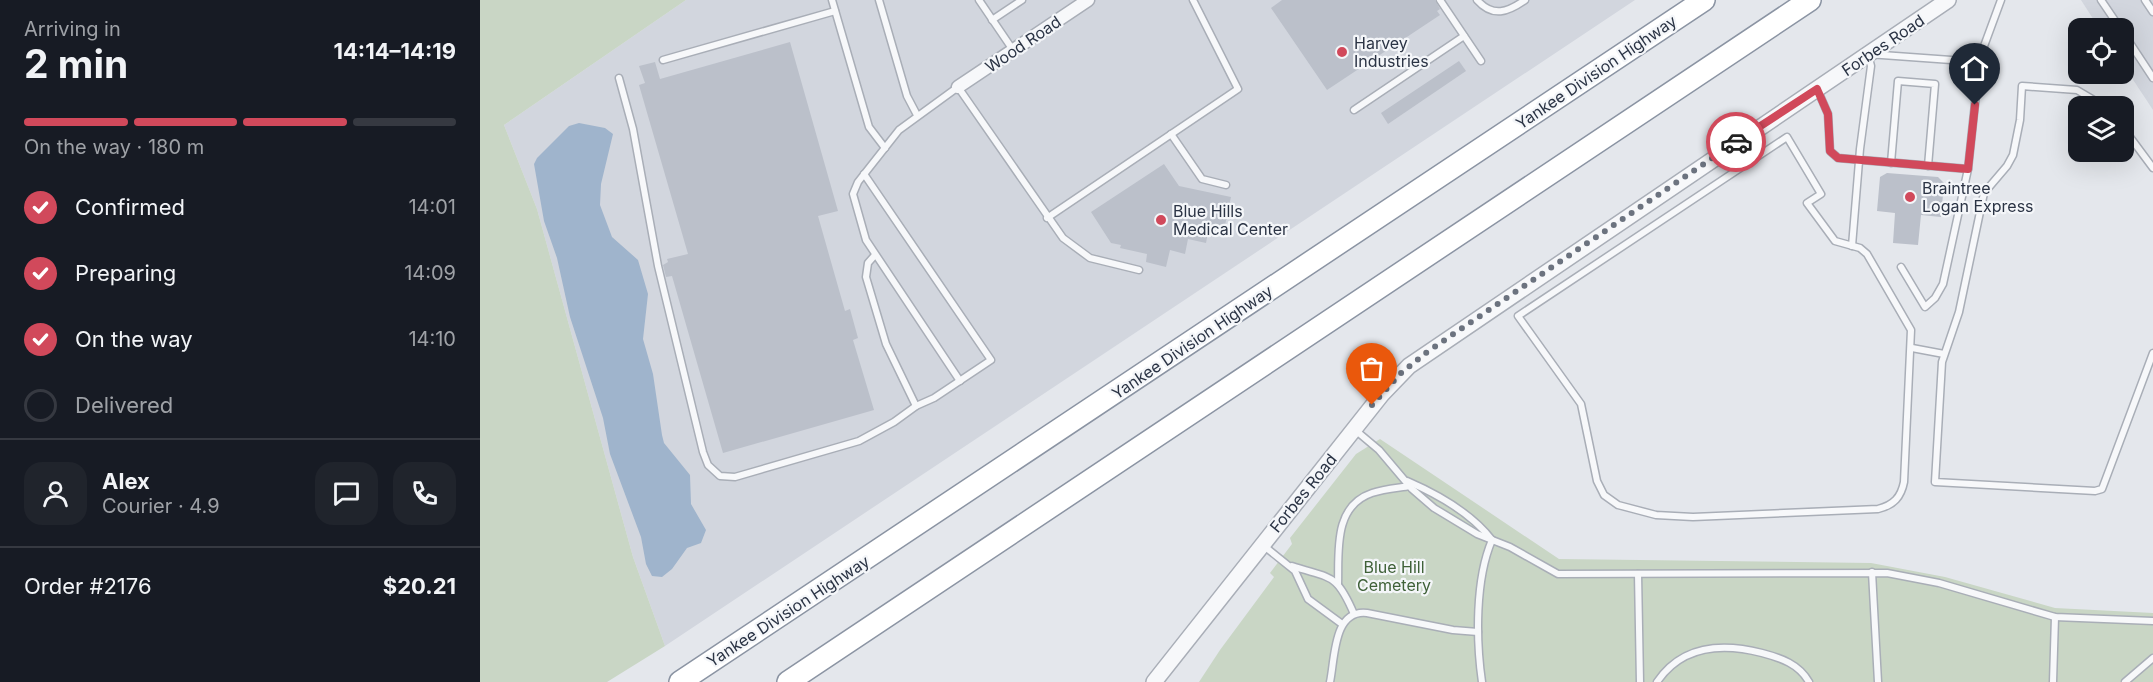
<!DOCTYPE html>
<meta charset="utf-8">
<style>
body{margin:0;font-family:Inter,sans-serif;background:#20242c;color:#f1f3f6;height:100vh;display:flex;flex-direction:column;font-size:22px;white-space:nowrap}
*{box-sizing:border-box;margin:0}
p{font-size:20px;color:#9ea1a6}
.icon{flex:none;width:33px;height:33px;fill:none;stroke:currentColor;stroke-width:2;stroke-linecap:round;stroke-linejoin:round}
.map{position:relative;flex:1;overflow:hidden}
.drawer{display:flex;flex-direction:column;background:#171b24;width:480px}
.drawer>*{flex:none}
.fabs{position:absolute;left:1588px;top:18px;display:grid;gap:12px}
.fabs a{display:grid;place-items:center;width:66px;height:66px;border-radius:12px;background:#171b24;box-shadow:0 6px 24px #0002;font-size:30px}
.pin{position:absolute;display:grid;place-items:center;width:51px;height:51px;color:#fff;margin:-62px -26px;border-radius:50% 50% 50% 0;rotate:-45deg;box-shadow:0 0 6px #0007}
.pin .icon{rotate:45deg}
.courier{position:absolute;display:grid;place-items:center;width:60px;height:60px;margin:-30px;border:4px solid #d1495b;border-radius:50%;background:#fff;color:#222;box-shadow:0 2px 8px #0007}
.head em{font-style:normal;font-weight:700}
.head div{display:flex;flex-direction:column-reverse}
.head{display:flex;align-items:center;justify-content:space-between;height:102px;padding:0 24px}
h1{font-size:39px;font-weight:700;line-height:45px}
.bar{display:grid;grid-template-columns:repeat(4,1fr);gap:9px 6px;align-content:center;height:72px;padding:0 24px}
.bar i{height:8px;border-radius:4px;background:#363941}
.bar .active{background:#d1495b}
.bar p{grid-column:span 4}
.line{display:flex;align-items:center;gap:15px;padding:0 24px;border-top:2px solid #363941}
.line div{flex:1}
.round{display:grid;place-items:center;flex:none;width:63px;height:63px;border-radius:18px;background:#20242c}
ol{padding:0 24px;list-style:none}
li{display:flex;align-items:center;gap:18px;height:66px}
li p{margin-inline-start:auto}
li .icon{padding:6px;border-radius:50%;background:#d1495b;color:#fff;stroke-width:4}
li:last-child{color:#9ea1a6}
li i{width:33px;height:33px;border:3px solid #363941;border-radius:50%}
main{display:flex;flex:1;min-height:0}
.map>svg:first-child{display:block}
.built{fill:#d2d6de}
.green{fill:#c9d6c5}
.water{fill:#9fb4cc}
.building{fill:#bbc0ca}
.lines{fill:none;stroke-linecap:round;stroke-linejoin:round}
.service-casing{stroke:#a9aeb7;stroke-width:9}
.minor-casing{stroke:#a9aeb7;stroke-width:15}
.tertiary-casing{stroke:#a9aeb7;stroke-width:18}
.motorway-casing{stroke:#8b94a3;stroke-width:24}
.service{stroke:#f7f8fa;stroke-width:6}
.minor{stroke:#f7f8fa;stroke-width:12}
.tertiary{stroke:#f7f8fa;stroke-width:15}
.motorway{stroke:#fff;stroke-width:21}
.done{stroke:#6c737f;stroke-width:6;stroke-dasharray:0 10.8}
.route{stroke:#d1495b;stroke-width:8}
.poi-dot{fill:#d1495b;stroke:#f4f6f9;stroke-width:2}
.labels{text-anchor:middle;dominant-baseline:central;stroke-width:4.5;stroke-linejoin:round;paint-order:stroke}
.poi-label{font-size:16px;fill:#2b3445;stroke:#f4f6f9;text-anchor:start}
.street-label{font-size:16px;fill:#2b3445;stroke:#f4f6f9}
.park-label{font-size:16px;fill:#3f6138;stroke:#f4f6f9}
</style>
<main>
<section class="drawer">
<div class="head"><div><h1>2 min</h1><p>Arriving in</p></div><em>14:14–14:19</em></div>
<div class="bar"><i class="active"></i><i class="active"></i><i class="active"></i><i></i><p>On the way · 180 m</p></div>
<ol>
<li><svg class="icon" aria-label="check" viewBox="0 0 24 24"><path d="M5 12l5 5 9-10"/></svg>Confirmed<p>14:01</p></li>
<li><svg class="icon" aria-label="check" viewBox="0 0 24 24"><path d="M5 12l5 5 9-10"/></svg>Preparing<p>14:09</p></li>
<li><svg class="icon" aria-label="check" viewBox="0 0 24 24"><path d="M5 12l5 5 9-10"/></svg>On the way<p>14:10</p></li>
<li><i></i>Delivered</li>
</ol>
<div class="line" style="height:108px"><a class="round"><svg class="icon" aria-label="person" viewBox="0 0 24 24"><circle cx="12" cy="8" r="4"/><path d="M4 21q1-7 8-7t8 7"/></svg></a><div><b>Alex</b><p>Courier · 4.9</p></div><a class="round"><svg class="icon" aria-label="chat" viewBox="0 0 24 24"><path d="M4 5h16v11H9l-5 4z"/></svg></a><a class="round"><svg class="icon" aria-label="phone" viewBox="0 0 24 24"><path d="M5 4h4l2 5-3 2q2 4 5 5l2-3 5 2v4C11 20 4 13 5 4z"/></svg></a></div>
<div class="line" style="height:78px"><div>Order #2176</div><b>$20.21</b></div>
</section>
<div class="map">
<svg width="1673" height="682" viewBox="0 0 1673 682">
<rect width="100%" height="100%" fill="#e4e7ec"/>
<g class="built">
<path d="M206 0H1155L185 646 153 557 57 209 24 125Z"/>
<path d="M1601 0H1673V110L1644 66V28H1619Z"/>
</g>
<g class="green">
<path d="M0 0H206L24 125 57 209 153 557 185 646 127 682H0Z"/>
<path d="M900 439 1079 559 1391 563 1465 577 1575 608 1673 613V682H719L740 650 794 577 790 573 812 544 810 538 876 454Z"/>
</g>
<path class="water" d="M99 123 125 128 133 134 121 184 120 205 132 237 158 260 168 294 163 339 173 374 182 435 184 443 210 475 211 504 226 530 221 543 207 548 192 569 182 577 172 576 166 564 161 537 130 454 123 418 90 317 77 258 64 221 54 164 57 158 89 126Z"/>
<g class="building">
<path d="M802 0H955L960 9 957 11 960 15 847 90 791 8Z"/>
<path d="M310 42 358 211 338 216 365 311 370 309 378 338 373 340 394 410 243 453 192 276 186 277 183 265 188 262 187 259 208 254 159 85 165 83 159 66 175 62 180 79Z"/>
<path d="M979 61 986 71 908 124 901 113Z"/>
<path d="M684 164 699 186 751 197 744 230 729 227 726 243 708 239 705 254 690 250 686 267 666 262 667 254 640 248 641 245 631 243 611 212Z"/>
<path d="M1407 173 1458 177 1464 183 1461 217 1441 215 1438 245 1413 243 1415 213 1397 211 1400 177Z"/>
</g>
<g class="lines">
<defs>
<g id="service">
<path d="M352 0 389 127 405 148"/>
<path d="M399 0 427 96 437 115"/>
<path d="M499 0 533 50"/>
<path d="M960 0 1001 61"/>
<path d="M997 0C1013 18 1028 12 1045 0"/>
<path d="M1621 0 1640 28"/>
<path d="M1665 0 1673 12"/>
<path d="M512 20 542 0"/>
<path d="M1644 34 1673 78"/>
<path d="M183 60 355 11"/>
<path d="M139 78 153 129 178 266 223 452 228 465 240 476 255 477 379 441 414 422 436 406 454 398 511 360 384 174"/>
<path d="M1338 91 1348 114 1350 151 1358 158 1488 169 1500 57 1521 0"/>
<path d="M1624 106 1597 90 1542 86 1540 120 1533 155 1527 166 1504 193 1479 312 1462 362 1455 482 1615 491 1622 489 1673 353"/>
<path d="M874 110 984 36"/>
<path d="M1644 129 1673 168"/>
<path d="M691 134 722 179 746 185"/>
<path d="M1307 137 1341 194 1327 203 1355 241 1380 248 1387 254 1431 330 1424 482C1421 497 1414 505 1398 509L1213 517 1176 515 1138 505 1124 495 1117 481 1101 404 1038 316Z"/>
<path d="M1411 163 1418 81 1455 84 1448 166"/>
<path d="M567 218 758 89 713 0"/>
<path d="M1372 246 1380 149 1391 66 1388 54 1499 62"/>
<path d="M395 255 388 263 386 277 406 344 436 406"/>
<path d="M1421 267 1445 307 1455 298 1463 284 1488 169"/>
<path d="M1432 348 1464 354"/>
<path d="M480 381 386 240 373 194 378 182 419 130 478 87 583 238 610 258 659 270"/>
<path d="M874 429 899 450 932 489 954 508 997 534 1030 547 1078 574 1407 573 1459 583 1575 617 1673 621"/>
<path d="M927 481C957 494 992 514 1012 540"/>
<path d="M784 546 815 571 828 599 862 624"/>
<path d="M812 566C851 579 856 572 874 614"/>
<path d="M1392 572 1398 682"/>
<path d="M1158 574 1160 682"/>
<path d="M858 584C859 552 853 506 892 493 904 489 918 488 930 486"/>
<path d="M850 682C855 659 853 609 887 613L973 630 998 632"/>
<path d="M1002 682C996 640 995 580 1012 540"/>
<path d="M1177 682C1202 645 1243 643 1282 653 1301 658 1319 664 1329 682"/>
<path d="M1573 682 1575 617"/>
<path d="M1645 682 1673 658"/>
</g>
<path id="minor" d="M478 87 608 0"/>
<path id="tertiary" d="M674 682 902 394 929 366 1468 0"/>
<g id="motorway">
<path d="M200 682 1224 0"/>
<path d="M308 682 1330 0"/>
</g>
</defs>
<use href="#service" class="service-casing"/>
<use href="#minor" class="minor-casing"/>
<use href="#tertiary" class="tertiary-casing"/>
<use href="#motorway" class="motorway-casing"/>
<use href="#service" class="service"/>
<use href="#minor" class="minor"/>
<use href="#tertiary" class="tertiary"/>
<use href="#motorway" class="motorway"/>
</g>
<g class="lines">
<path class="done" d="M892 405 920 374 947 352 1256 142"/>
<path class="route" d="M1256 142 1337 89 1348 114 1350 151 1358 158 1488 169 1495 105"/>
</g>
<g class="poi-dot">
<circle cx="862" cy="52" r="6"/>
<circle cx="1430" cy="197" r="6"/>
<circle cx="681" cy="220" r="6"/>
</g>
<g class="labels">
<g class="poi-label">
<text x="874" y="43">Harvey<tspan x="874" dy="18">Industries</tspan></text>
<text x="1442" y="188">Braintree<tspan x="1442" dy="18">Logan Express</tspan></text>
<text x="693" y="211">Blue Hills<tspan x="693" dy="18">Medical Center</tspan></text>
</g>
<g class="street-label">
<text transform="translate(543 44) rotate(-34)">Wood Road</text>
<text transform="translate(1403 45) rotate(-34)">Forbes Road</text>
<text transform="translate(1116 72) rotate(-34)">Yankee Division Highway</text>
<text transform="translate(712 342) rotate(-34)">Yankee Division Highway</text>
<text transform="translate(823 493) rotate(-51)">Forbes Road</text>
<text transform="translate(308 611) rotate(-33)">Yankee Division Highway</text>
</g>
<g class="park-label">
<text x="914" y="567">Blue Hill<tspan x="914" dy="18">Cemetery</tspan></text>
</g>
</g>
</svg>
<div class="fabs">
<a><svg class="icon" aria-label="locate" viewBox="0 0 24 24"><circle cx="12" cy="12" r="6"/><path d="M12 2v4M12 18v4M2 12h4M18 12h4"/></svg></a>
<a><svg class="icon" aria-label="layers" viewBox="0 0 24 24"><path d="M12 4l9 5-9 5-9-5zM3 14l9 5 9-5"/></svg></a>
</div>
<div class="pin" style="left:892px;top:405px;background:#ea580c"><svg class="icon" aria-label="bag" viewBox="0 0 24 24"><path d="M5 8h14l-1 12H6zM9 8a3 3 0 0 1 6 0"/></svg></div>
<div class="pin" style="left:1495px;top:105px;background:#1f2937"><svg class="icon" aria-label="home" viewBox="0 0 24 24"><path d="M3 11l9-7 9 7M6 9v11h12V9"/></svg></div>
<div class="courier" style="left:1256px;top:142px"><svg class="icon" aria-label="car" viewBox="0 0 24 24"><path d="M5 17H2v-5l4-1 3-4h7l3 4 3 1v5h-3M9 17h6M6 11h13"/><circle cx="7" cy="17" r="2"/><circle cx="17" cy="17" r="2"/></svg></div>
</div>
</main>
